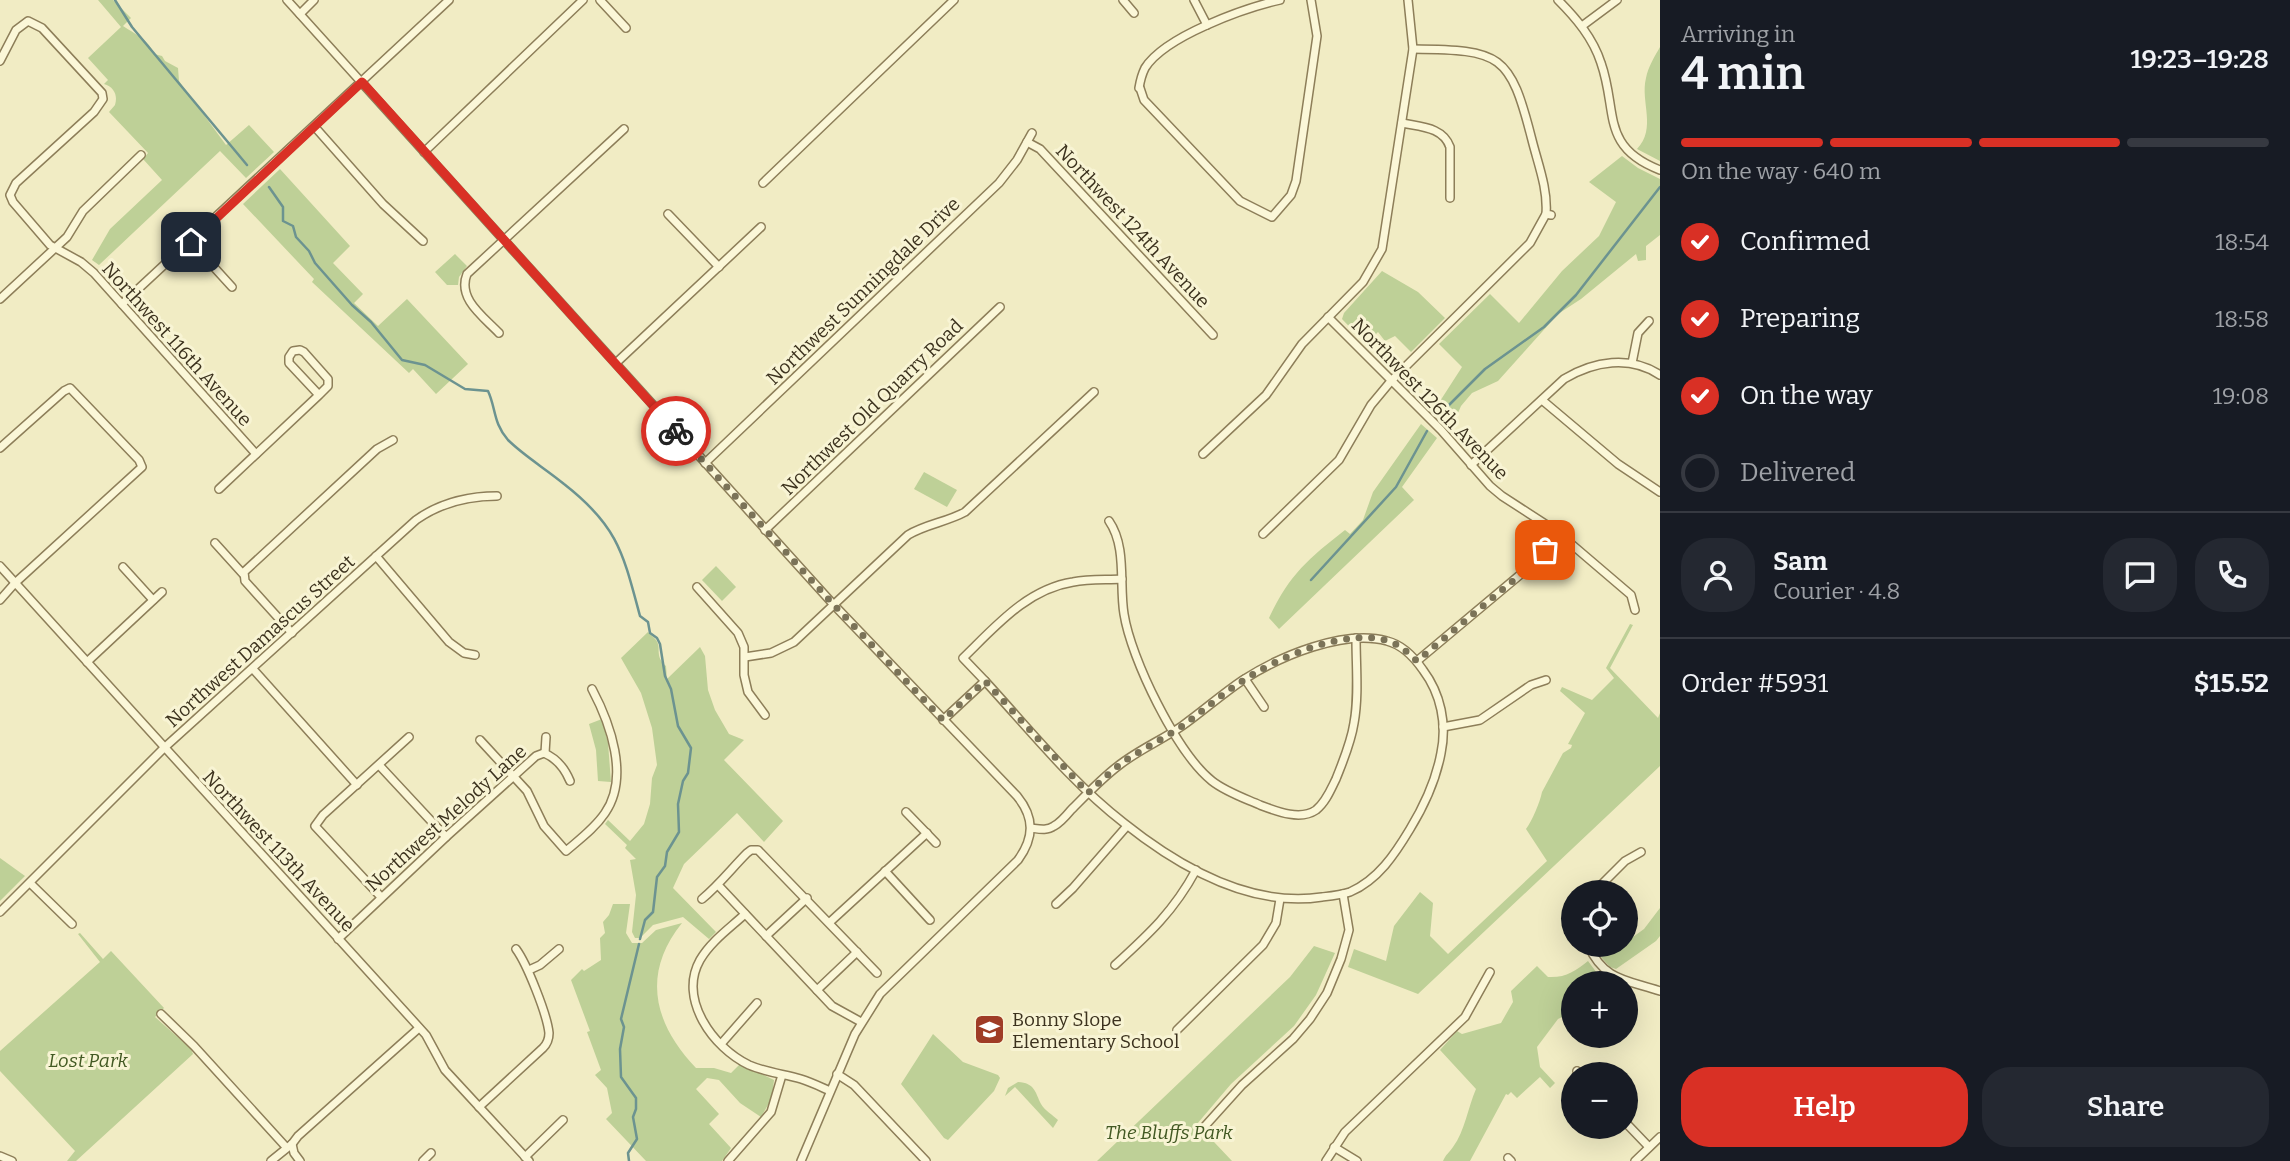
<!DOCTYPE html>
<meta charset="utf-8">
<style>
body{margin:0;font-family:Bitter,serif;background:#242831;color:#f1f3f6;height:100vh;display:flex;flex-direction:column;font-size:26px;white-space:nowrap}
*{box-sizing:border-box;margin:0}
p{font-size:23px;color:#9ea1a6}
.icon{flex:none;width:38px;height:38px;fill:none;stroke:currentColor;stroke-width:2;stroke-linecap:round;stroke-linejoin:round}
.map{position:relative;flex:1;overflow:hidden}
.panel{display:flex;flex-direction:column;background:#171b24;width:630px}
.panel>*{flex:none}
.tools{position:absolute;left:1561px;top:880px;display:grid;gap:14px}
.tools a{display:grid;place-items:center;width:77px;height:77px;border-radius:50%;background:#171b24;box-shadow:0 7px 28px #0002;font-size:35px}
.pin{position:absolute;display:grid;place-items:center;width:60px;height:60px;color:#fff;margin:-30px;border-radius:14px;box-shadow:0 4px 10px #0006}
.courier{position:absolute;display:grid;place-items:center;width:70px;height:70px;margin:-35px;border:5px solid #d93025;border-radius:50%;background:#fff;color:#222;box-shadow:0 2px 9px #0007}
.summary em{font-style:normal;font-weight:600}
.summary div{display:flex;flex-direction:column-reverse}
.summary{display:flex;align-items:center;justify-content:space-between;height:119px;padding:0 21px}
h1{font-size:46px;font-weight:600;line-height:52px}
.bar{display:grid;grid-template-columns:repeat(4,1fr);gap:10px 7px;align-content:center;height:84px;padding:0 21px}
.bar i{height:9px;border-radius:5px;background:#363941}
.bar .current{background:#d93025}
.bar p{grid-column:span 4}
.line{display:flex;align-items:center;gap:18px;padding:0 21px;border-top:2px solid #363941}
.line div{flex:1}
.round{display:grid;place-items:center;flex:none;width:74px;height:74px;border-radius:28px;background:#242831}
ol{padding:0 21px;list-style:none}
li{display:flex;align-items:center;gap:21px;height:77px}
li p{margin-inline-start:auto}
li .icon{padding:7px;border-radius:50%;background:#d93025;color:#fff;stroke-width:4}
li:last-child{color:#9ea1a6}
li i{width:38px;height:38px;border:4px solid #363941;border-radius:50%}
.button{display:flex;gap:14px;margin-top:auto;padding:14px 21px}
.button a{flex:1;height:80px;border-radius:28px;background:#d93025;color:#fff;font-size:28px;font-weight:600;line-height:80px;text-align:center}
.button a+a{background:#242831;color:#f1f3f6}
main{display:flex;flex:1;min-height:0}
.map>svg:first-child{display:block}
.green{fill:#bed097}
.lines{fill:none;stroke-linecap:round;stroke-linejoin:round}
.stream{stroke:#6c9390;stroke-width:2.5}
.minor-casing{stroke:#8d7e59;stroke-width:10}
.minor{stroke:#fbf7d8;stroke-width:7}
.done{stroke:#7b7358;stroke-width:7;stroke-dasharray:0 12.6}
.route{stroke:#d93025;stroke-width:9}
.labels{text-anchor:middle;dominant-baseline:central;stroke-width:6;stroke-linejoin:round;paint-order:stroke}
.street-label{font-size:19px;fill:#3c321e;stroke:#f8f4d4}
.poi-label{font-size:19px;fill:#3c321e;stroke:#f8f4d4;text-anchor:start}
.park-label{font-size:19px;font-style:italic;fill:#425923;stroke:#f8f4d4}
</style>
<main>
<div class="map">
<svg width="1660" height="1161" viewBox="0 0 1660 1161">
<rect width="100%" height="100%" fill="#f1ecc4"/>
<g class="green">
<path d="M98 0H113L131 18 123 26C135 34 149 40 154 54L162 56 165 61 178 68 179 81 226 145 249 125 274 152 246 178 220 151 99 265 92 260 110 229 162 180 143 159 148 153 109 112 115 105C118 95 114 87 104 84L108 80 88 58 121 27Z"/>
<path d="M1660 47V161L1637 149C1657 128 1640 102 1646 78 1648 67 1655 56 1660 47Z"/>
<path d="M1622 156 1638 168 1660 179V235L1646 246V260L1638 261 1636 254 1581 299 1558 314 1498 381 1472 393 1461 406 1451 429 1433 412 1462 367 1439 344 1490 294 1519 323 1562 271 1599 236 1616 202 1589 182Z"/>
<path d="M280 169 350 246 333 263 363 294 354 303 378 326 407 299 468 364 436 394 413 369 409 373 312 282 314 279 243 204Z"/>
<path d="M455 254 467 266 459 277 458 285H447L435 272Z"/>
<path d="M1382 271 1418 292 1445 318 1411 352 1395 336 1385 341 1378 332 1366 344 1342 319 1344 313Z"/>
<path d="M1421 424 1437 438 1402 487 1414 500 1279 629 1269 618C1289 575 1308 559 1345 530L1350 534 1363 520 1373 492Z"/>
<path d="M924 472 957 490 947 507 914 489Z"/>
<path d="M716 566 736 587 722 601 702 580Z"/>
<path d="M1630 624 1633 625 1610 668 1658 718 1660 713V766L1418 994 1348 967 1354 949 1386 961 1394 926 1420 892 1433 903 1430 936 1448 954 1547 861 1526 829C1532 821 1540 802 1542 792L1563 753 1571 748 1572 745 1568 744 1585 713 1560 691 1562 687 1592 700 1614 678 1606 668Z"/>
<path d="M648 632C650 635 654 637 656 640 662 648 654 656 666 666L667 679 700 647 705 656 708 690 715 710 729 734 744 740 724 760 783 821 764 842 737 813 684 864 673 888 716 932 709 939 683 917 653 925 640 938H635L632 932 636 895 630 860 636 859 625 848 627 845 605 824 608 820 630 841 644 824 650 804 652 778 657 765 652 728 641 693 621 658Z"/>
<path d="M602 719 608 743 611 782 598 781 596 750 589 724Z"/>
<path d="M0 858 25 876 0 901Z"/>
<path d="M613 904H630L626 933 632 943H642L656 930 682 923C641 974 654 1024 696 1068H714L731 1073 740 1064 774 1080 772 1098 761 1117 740 1103 719 1080 707 1078 696 1089 719 1114 709 1124 731 1148 722 1161H646L606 1119 612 1113 607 1088 595 1075 601 1070 587 1032 590 1031 571 980 582 969 584 971 601 960 600 938 605 933 603 922 609 915Z"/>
<path d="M1660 908V936L1656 941 1616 969 1610 967 1601 957 1621 945H1626V942L1644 929Z"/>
<path d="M80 933 103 959 111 951 164 1008 155 1017 191 1049 193 1054 76 1161H67L75 1151 0 1071V1051L100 962 78 934Z"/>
<path d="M1314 946 1335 953 1316 995 1294 1026 1231 1084 1197 1124 1232 1161H1097L1290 977Z"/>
<path d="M1588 961 1597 973 1612 983 1573 984V1012L1558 1019 1537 1047 1540 1067 1555 1083 1550 1088 1540 1077 1517 1098 1511 1092 1508 1095 1506 1094 1470 1161H1443C1446 1154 1449 1153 1453 1147 1465 1131 1468 1107 1476 1089L1440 1050 1457 1031 1462 1034 1501 1023 1513 1002 1511 991 1537 966 1548 977C1566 978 1575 971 1588 961Z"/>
<path d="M933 1034 963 1062 998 1075 1000 1078 994 1091 948 1140 944 1138 901 1084Z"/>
<path d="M1018 1082C1035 1083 1035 1092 1041 1104 1045 1111 1053 1115 1058 1120L1053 1128 1015 1087 1005 1096 1008 1088Z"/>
</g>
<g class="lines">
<g class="stream">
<path d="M115 0 132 27 247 165"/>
<path d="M269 187 283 207V221L293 226 296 237 309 251 315 263 352 305 371 322 402 360 425 365 465 389 488 391C496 408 493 423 508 440 524 456 546 469 564 484 618 526 623 553 640 616L648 622 650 633 657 638 660 644 665 676 671 689 678 726 691 748 688 773 683 781 678 804 679 832 667 852 665 866 657 877 653 912 645 920 640 939"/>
<path d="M1442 412 1485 369 1544 327 1576 295 1660 187"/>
<path d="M1311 580 1396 487 1427 431"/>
<path d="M629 1161 628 1153 637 1139 633 1117 636 1109V1098L621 1077 620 1049 624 1027 621 1019 639 944"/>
</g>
<defs>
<g id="minor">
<path d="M287 0 833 604 1017 796C1035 818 1034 838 1018 860L880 994 855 1034 801 1161"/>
<path d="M600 0 626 28"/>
<path d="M1123 0 1134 13"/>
<path d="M1194 0 1207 25"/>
<path d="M1558 0C1576 18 1593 38 1601 63 1618 111 1600 147 1660 170"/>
<path d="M300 14 314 0"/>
<path d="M1582 26 1617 0"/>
<path d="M1413 49C1501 50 1510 53 1532 140 1538 164 1548 189 1546 214L1551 215"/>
<path d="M0 61 16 30 28 21 42 28 102 93 103 99 94 112 16 183 10 195 13 202 50 245 81 262 94 273 256 454"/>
<path d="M1139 88C1140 82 1142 74 1145 68 1165 36 1245 8 1280 0"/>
<path d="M1140 88 1144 100 1240 201 1272 217 1291 195 1296 181 1317 36 1311 0"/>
<path d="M1402 123C1421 127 1443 127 1450 147V198"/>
<path d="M314 126 383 204 423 241"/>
<path d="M1027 142 1040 149 1213 335"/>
<path d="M424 152 583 0"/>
<path d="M763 183 954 0"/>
<path d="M668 214 719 267"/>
<path d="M191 242 232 287"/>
<path d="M0 299 67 237 83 211 141 155"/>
<path d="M122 304 449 0"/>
<path d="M1328 317 1441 430 1490 486 1502 496 1556 531 1631 595 1635 610"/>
<path d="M499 333C484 317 457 299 467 274L624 129"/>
<path d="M616 363 761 227"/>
<path d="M1632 363 1638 333 1649 321"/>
<path d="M1542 400 1618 464 1660 492"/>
<path d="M0 448 64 391 70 388 139 460 142 467 15 583 0 600"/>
<path d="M1203 454 1266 395 1302 344 1363 282 1382 249 1413 49 1408 0"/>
<path d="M705 463 999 183 1017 160 1032 133"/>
<path d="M1471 465 1564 379C1594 361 1630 355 1660 375"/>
<path d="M219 489 319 395 328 386V379L304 352 300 350 293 351 289 357V363L319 395"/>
<path d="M1109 521C1127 547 1119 584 1124 614 1131 659 1177 753 1212 781 1226 792 1244 798 1260 805 1276 811 1300 821 1316 810 1326 802 1331 789 1336 779 1343 761 1351 743 1354 723 1359 696 1356 666 1356 638"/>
<path d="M765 530 1000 307"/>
<path d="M1263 534 1339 460 1371 405 1391 381 1530 243 1546 214"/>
<path d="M215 543 243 574"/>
<path d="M376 556 449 642 464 653 475 655"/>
<path d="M0 566 426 1035 445 1070 529 1161"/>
<path d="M123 567 153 600"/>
<path d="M697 587 738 633 744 647V675L748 692 765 715"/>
<path d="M292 633 245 581 244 572 377 449 393 440"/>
<path d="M745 657 771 653 794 642 908 535C926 524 947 522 965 512L1094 392"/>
<path d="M1417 661 1533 564 1556 531"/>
<path d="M87 662 162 592"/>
<path d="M253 669 357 785"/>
<path d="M1245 679 1264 707"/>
<path d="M985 681C1029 729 1072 783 1124 823 1178 866 1250 908 1322 897 1331 896 1341 895 1350 892 1378 880 1395 854 1410 829 1424 806 1436 780 1441 753 1447 724 1441 694 1423 670 1414 657 1403 645 1387 641 1344 629 1280 656 1243 680 1222 694 1203 711 1182 726 1162 740 1138 750 1118 766 1101 779 1086 795 1071 810 1066 816 1060 823 1054 826 1047 831 1039 829 1031 828"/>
<path d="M943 720 985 681 963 658C995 627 1027 589 1073 582 1089 579 1106 580 1122 579"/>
<path d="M1443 727 1480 720 1531 685 1546 680"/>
<path d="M480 740 527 791 544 826 566 851C580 839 595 828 605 813 630 777 610 723 592 689"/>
<path d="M545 753 546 737"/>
<path d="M379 765 446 837"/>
<path d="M906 812 936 843"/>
<path d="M885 871 930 920"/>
<path d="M30 883 72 924"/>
<path d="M718 885 832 1006 861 1022"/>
<path d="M1594 892 1625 861 1641 852"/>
<path d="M381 897 315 826 323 815 409 737"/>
<path d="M702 899C719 885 732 868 747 853L751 850H758L877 973"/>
<path d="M1056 904 1073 888 1127 826"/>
<path d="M0 912 164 748 416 520C440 503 468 496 497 496"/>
<path d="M745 914C730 928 711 941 700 960 678 999 713 1048 749 1065 765 1072 783 1074 801 1079 811 1082 821 1087 830 1091"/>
<path d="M830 922 927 833"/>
<path d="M766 936 807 898"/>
<path d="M338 939 446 837 536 756 544 753C556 758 565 769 570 781"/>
<path d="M1588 945C1604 981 1627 980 1660 991"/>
<path d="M1115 965C1149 934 1174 911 1196 870"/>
<path d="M529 970 540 965 559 949"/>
<path d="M817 990 857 952"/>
<path d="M161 1014 194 1046 286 1147"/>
<path d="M1177 1030 1263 945 1276 923 1280 899"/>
<path d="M721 1044 757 1003"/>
<path d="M1577 1071 1580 1074"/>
<path d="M837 1074 854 1085 926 1161"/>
<path d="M479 1107 543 1048C548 1043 549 1039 549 1033 547 1014 527 964 516 949"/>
<path d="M1626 1123 1649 1147"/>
<path d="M1205 1126 1242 1085 1293 1039 1310 1019 1327 993 1341 959 1349 930 1343 894"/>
<path d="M292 1144 294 1153 300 1161"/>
<path d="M1334 1147 1357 1161"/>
<path d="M0 1156 12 1161"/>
<path d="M525 1157 563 1120"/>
<path d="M1508 1158 1511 1161"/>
<path d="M271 1161 292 1144 298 1136 419 1028"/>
<path d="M423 1161 431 1153"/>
<path d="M728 1161 771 1112 782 1075"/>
<path d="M1326 1161 1345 1132 1465 1017 1490 972"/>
<path d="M1635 1161 1660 1137"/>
</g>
</defs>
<use href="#minor" class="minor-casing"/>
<use href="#minor" class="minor"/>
</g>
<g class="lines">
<path class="done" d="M676 431 833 604 943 720 985 681 1088 793C1101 781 1114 768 1129 758 1147 747 1166 737 1184 725 1204 710 1223 693 1244 680 1279 657 1349 626 1391 642 1401 646 1408 653 1417 661L1533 564 1545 550"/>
<path class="route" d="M191 242 362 82 676 431"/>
</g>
<defs>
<symbol id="school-square" viewBox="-11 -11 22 22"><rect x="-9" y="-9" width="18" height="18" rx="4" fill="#9f3c26" stroke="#f8f4d4"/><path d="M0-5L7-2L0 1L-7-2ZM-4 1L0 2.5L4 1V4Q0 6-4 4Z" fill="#fff"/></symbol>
</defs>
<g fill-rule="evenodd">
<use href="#school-square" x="972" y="1012" width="35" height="35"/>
</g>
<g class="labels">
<g class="street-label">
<text transform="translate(1133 226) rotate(47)">Northwest 124th Avenue</text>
<text transform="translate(863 291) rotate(-44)">Northwest Sunningdale Drive</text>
<text transform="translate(177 344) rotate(48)">Northwest 116th Avenue</text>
<text transform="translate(1430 399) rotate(46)">Northwest 126th Avenue</text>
<text transform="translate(872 407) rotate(-44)">Northwest Old Quarry Road</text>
<text transform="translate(260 641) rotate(-42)">Northwest Damascus Street</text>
<text transform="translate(446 818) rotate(-42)">Northwest Melody Lane</text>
<text transform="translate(279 851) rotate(47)">Northwest 113th Avenue</text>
</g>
<g class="poi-label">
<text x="1012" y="1019">Bonny Slope<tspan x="1012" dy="22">Elementary School</tspan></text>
</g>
<g class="park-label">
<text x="88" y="1060">Lost Park</text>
<text x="1169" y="1132">The Bluffs Park</text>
</g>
</g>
</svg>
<div class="tools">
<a><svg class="icon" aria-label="locate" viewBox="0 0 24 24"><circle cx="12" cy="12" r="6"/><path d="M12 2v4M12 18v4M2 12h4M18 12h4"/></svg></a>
<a>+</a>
<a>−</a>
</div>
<div class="pin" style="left:1545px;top:550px;background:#ea580c"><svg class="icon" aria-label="bag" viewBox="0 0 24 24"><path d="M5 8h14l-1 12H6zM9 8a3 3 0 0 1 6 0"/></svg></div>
<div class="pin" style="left:191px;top:242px;background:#1f2937"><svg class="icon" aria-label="home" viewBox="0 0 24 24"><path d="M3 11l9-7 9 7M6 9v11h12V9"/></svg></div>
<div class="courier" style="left:676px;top:431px"><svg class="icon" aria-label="bike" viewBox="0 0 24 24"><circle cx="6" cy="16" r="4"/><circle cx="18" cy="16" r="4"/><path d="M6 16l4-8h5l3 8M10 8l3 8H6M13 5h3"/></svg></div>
</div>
<section class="panel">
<div class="summary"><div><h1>4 min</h1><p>Arriving in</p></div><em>19:23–19:28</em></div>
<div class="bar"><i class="current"></i><i class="current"></i><i class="current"></i><i></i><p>On the way · 640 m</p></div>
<ol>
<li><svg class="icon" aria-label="check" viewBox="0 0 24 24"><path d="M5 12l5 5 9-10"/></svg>Confirmed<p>18:54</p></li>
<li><svg class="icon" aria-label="check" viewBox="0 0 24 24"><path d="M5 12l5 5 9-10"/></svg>Preparing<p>18:58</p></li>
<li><svg class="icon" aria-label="check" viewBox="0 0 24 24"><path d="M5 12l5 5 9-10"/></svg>On the way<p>19:08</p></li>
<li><i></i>Delivered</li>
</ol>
<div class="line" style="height:126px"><a class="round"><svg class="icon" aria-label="person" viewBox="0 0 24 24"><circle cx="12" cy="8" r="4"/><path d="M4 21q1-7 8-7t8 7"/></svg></a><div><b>Sam</b><p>Courier · 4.8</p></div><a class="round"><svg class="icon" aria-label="chat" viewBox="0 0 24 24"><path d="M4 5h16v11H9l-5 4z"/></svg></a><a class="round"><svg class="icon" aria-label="phone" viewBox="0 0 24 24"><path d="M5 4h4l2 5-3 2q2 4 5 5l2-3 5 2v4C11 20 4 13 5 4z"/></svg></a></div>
<div class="line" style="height:91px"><div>Order #5931</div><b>$15.52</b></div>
<div class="button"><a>Help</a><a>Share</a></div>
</section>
</main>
